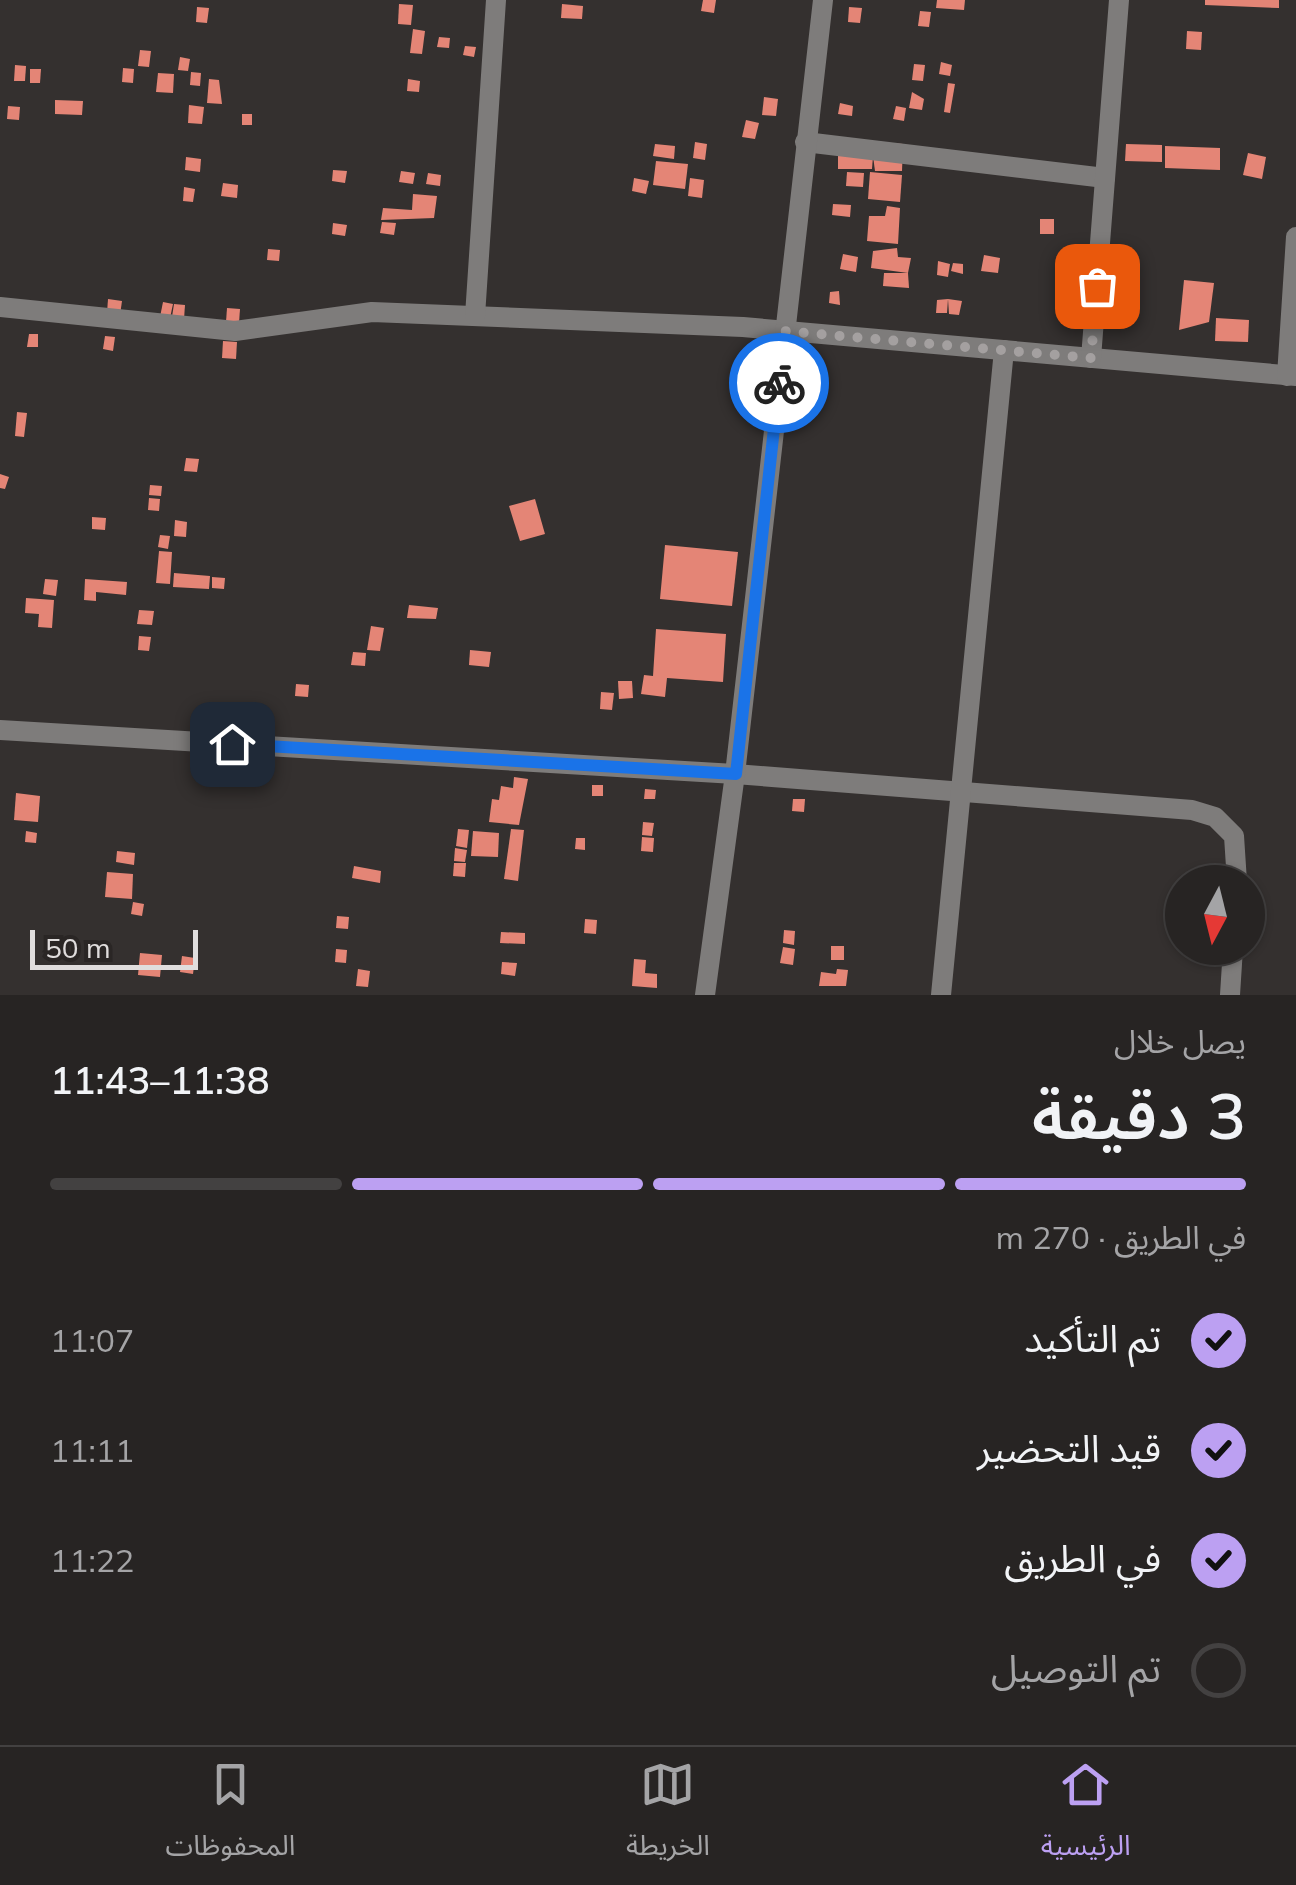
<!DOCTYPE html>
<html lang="ar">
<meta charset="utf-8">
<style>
body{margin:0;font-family:Mulish,"Noto Sans Arabic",sans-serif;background:#2f2c2b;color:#f1f3f6;direction:rtl;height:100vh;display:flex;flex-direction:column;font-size:38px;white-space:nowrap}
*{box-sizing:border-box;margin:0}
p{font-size:32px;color:#a4a4a6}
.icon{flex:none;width:55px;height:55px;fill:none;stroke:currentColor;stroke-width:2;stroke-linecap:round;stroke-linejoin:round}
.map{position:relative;height:995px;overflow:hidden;direction:ltr}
.details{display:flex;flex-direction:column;background:#272423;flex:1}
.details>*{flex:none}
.needle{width:65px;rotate:187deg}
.controls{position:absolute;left:1165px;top:865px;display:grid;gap:20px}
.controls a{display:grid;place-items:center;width:100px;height:100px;border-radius:50%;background:#272423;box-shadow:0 2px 8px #0004,0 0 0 2px #434141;font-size:50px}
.scale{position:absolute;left:30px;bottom:25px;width:168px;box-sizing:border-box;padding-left:10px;border:5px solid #e0dddd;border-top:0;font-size:28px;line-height:35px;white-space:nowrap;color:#e0dddd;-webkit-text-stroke:8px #2a2625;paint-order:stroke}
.pin{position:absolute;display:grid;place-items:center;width:85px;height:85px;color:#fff;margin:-42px;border-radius:20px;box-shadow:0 5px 15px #0006}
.courier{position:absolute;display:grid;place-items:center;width:100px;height:100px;margin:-50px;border:8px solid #1a73e8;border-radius:50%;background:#fff;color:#222;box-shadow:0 2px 12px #0007}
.headline em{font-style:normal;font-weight:600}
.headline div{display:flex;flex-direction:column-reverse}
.headline{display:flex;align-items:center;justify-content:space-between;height:170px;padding:0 50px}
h1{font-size:65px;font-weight:600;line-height:75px}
.bar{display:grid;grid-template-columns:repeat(4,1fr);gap:15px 10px;align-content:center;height:120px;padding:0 50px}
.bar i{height:12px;border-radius:8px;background:#434141}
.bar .on{background:#bca0f2}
.bar p{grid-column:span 4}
ol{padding:0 50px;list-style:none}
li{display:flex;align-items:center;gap:30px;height:110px}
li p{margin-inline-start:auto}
li .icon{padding:10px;border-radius:50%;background:#bca0f2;color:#111;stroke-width:4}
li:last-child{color:#a4a4a6}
li i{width:55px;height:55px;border:5px solid #434141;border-radius:50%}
.dock{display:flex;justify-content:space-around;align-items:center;height:140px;border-top:2px solid #434141;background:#272423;font-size:28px;color:#a4a4a6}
.dock a{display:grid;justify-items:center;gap:5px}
.dock .on{color:#bca0f2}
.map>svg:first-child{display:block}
.building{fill:#e48576}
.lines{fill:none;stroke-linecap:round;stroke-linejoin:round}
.minor{stroke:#7e7c7b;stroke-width:20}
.done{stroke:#a4a0a0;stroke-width:10;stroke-dasharray:0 18}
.route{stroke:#1a73e8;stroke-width:12}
</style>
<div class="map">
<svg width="1296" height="995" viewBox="0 0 1296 995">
<rect width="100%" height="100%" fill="#34302f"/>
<g class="building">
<path d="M703 0H716L714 13 701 11Z"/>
<path d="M937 0H965L964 10 936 8Z"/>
<path d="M1205 0H1279V8L1205 5Z"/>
<path d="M399 4 413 5 411 25 398 24Z"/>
<path d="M562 4 583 6 582 19 561 18Z"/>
<path d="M197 7 209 8 207 23 196 22Z"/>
<path d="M849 7 862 8 860 23 848 22Z"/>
<path d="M920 11 931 12 929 27 918 26Z"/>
<path d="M413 29 425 31 422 54 410 53Z"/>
<path d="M1187 31 1202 32 1201 50 1186 49Z"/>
<path d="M439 37 450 38 449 48 437 47Z"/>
<path d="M465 46 476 47 474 57 463 55Z"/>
<path d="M140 50 151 51 149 67 138 66Z"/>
<path d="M180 57 190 59 188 71 178 70Z"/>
<path d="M941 62 952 65 950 76 939 74Z"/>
<path d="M914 64 925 65 923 81 912 80Z"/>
<path d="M15 65 26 66 25 81H14Z"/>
<path d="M123 68 134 69 133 83 122 82Z"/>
<path d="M30 69H41L40 83H30Z"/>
<path d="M191 72 201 73 200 86 190 85Z"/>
<path d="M158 73 174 74 173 93 156 92Z"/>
<path d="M209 79 219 80 222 104 207 103Z"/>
<path d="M408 79 420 81 419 92 407 91Z"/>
<path d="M948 83 955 84 950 113 944 112Z"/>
<path d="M912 92 924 99 922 110 909 108Z"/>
<path d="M764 97 778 99 776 116 762 115Z"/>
<path d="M55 100 83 101 82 115 55 114Z"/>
<path d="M840 103 853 106 852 116 838 114Z"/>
<path d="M189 105 204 107 202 124 188 123Z"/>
<path d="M8 106 20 107 19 120 7 119Z"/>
<path d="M896 106 906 108 904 121 893 119Z"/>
<rect x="242" y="114" width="10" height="11"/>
<path d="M746 120 759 123 755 139 742 137Z"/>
<path d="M695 142 707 144 705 160 693 158Z"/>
<path d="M891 143 903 144 902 171H875L873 156Z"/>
<path d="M655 144 675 146 674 159 653 156Z"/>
<path d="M1126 144 1162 145V162L1125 161Z"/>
<path d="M1165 146 1220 148V170L1165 168Z"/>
<path d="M1248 153 1266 157 1262 179 1243 175Z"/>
<path d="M838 155 873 156 872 169H838Z"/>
<path d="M186 157 201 159 200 172 185 170Z"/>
<path d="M656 161 688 164 685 189 653 185Z"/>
<path d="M333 170 347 171 345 183 332 181Z"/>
<path d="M401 171 415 173 413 184 399 182Z"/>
<path d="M847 172 864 173 863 187 846 186Z"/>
<path d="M870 172 902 175 900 202 868 199Z"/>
<path d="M428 173 441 175 440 186 426 184Z"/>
<path d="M634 178 649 181 646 194 632 191Z"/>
<path d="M690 178 704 180 702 198 688 196Z"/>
<path d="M223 183 238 185 237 198 221 196Z"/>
<path d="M184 187 195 189 193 202 183 201Z"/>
<path d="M413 194 437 196 434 218 381 220 383 208 412 210Z"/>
<path d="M833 204 851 205 850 217 832 215Z"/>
<path d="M887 206 900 208 898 244 867 241 869 216H885Z"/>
<rect x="1040" y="219" width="14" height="15"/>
<path d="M382 222 396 223 394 235 380 233Z"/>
<path d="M333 223 347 225 345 236 332 234Z"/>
<path d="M897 248 898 257 911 258 908 273 871 268 873 251Z"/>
<path d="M268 249 280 250 279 261 267 260Z"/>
<path d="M843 254 858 257 856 272 840 269Z"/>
<path d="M984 255 1000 258 998 273 981 271Z"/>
<path d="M938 261 950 264 948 277 937 275Z"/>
<path d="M953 263 963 264V274L951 271Z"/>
<path d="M884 273H908L909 288 883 286Z"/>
<path d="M1184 280 1214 283 1209 322 1179 330Z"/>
<path d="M839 291 840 305 829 303 830 292Z"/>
<path d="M108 299 122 301 120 315 107 313Z"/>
<path d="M948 299 962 301 959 315 949 314 948 299 947 313H936L937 300Z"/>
<path d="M163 302 173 304 170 318 160 317Z"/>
<path d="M174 304 185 305 184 319 172 317Z"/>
<path d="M227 308 240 309 239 323 226 322Z"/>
<path d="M1216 318 1249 320 1248 342 1215 341Z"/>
<path d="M29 334H38V347H27Z"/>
<path d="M105 336 115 337 113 351 103 349Z"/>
<path d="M223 341 237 342 236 359 222 358Z"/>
<path d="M17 412 27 413 24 437 15 436Z"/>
<path d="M186 458 199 459 197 472 184 471Z"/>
<path d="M0 474 9 477 5 489 0 488Z"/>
<path d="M150 485 162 486 161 496 149 495Z"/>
<path d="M149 498 160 499 159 511 148 510Z"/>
<path d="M535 499 545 534 520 541 509 506Z"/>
<path d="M92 517 106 518 105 530 92 529Z"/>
<path d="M175 520 187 522 186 537 174 536Z"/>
<path d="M160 535 170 536 168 549 158 547Z"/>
<path d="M665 545 738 552 732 606 660 599Z"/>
<path d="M159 551 172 552 170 584 156 583Z"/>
<path d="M174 573 210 576 209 589 173 587Z"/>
<path d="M212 577 225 578 224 589 212 588Z"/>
<path d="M45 579 58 580 56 596 43 594Z"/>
<path d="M85 579 127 582 126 595 96 592V601L84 600Z"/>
<path d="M26 598 54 600 52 628 38 627 39 614 25 613Z"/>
<path d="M409 605 438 608 436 619 407 618Z"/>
<path d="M139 610 154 611 152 625 137 624Z"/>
<path d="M371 626 384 628 380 651 367 650Z"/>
<path d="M656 629 726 634 723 682 667 678 665 697 641 694 644 675 653 676Z"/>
<path d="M139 636 151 637 149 651 138 650Z"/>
<path d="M470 650 491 652 489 667 469 665Z"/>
<path d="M353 652 366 653 365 666 351 665Z"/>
<path d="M618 681H632L633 698 619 699Z"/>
<path d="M296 684 309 685 308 697 295 696Z"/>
<path d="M601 692 614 693 612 710 600 709Z"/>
<path d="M514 777 528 779 519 825 489 822 492 799 499 800 501 786 513 788Z"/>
<rect x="592" y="785" width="11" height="11"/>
<path d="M645 789 656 790 655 799H644Z"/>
<path d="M16 793 40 796 38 822 14 820Z"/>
<path d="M793 799H805L804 812 792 811Z"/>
<path d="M643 822 654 823 652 836 642 835Z"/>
<path d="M458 829 469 830 467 848 456 846Z"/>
<path d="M511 829 524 830 518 881 504 879Z"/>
<path d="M26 831 37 833 36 843 25 842Z"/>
<path d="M473 831 499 833 498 857 471 856Z"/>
<path d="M642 837 654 838 653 852 641 851Z"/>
<path d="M576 838H585V850L575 849Z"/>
<path d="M455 848 467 850 465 862 454 861Z"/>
<path d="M117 851 135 853 134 865 116 862Z"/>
<path d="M454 863H466L465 877 453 876Z"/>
<path d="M354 866 381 871 380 883 352 878Z"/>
<path d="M107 872 133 874 132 899 105 897Z"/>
<path d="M133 902 144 904 142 916 131 914Z"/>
<path d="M337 916 349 917 348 929 336 928Z"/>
<path d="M585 919 597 920 596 934 584 933Z"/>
<path d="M784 930 795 931 794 945 783 943Z"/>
<path d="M501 932 525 933V944L500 943Z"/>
<rect x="831" y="946" width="13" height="14"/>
<path d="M783 947 795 949 793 965 780 963Z"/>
<path d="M336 949 347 950 346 963 335 962Z"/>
<path d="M140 953 162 955 160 977 138 975Z"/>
<path d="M182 956 195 958 193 974 180 972Z"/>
<path d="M634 959 646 960 645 973 657 974V988L632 986Z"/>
<path d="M502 962 517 963 515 976 501 974Z"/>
<path d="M358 969 370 971 368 987 356 986Z"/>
<path d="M837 969 848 970 846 986H819L821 972 836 974Z"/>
</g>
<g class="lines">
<g class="minor">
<path d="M805 142 1105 178"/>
<path d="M0 307 235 331 372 312 743 327 1296 376"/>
<path d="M475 316 496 0"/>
<path d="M1091 358 1119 0"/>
<path d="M1287 376 1296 237"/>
<path d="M0 730 735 774 1192 810 1215 817 1234 836 1237 882"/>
<path d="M705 995 735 774 823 0"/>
<path d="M941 995 1004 350"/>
<path d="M1230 995 1233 948"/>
</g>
</g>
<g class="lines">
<path class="done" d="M779 383 784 331 1091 358 1097 286"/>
<path class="route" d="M232 744 736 774 779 383"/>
</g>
</svg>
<div class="controls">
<a><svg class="needle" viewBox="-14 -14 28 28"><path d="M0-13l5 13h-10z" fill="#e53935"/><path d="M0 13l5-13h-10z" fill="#a4a4a6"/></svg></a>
</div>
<div class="scale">50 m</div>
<div class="pin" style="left:1097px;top:286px;background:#ea580c"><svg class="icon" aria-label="bag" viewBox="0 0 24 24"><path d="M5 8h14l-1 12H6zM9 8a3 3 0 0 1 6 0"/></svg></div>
<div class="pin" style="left:232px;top:744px;background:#1f2937"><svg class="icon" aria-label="home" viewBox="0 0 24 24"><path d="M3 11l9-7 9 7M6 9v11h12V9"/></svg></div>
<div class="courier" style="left:779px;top:383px"><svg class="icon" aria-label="bike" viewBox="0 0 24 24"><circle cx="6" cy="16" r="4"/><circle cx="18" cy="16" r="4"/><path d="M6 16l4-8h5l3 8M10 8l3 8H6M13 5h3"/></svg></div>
</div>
<section class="details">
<div class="headline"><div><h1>3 دقيقة</h1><p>يصل خلال</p></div><em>11:38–11:43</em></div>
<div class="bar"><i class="on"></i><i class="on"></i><i class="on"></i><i></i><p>في الطريق · 270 m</p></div>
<ol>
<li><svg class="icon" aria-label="check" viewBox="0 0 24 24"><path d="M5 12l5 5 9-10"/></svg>تم التأكيد<p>11:07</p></li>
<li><svg class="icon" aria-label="check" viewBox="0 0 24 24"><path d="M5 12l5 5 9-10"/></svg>قيد التحضير<p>11:11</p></li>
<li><svg class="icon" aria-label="check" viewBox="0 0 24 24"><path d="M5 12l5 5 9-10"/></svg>في الطريق<p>11:22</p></li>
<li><i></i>تم التوصيل</li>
</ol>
</section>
<nav class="dock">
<a class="on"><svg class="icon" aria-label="home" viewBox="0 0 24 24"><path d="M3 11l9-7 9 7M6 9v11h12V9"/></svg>الرئيسية</a>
<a><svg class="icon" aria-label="map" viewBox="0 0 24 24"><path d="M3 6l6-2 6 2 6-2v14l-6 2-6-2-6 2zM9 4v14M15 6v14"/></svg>الخريطة</a>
<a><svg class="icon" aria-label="saved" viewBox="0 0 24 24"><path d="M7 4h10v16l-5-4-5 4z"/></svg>المحفوظات</a>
</nav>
